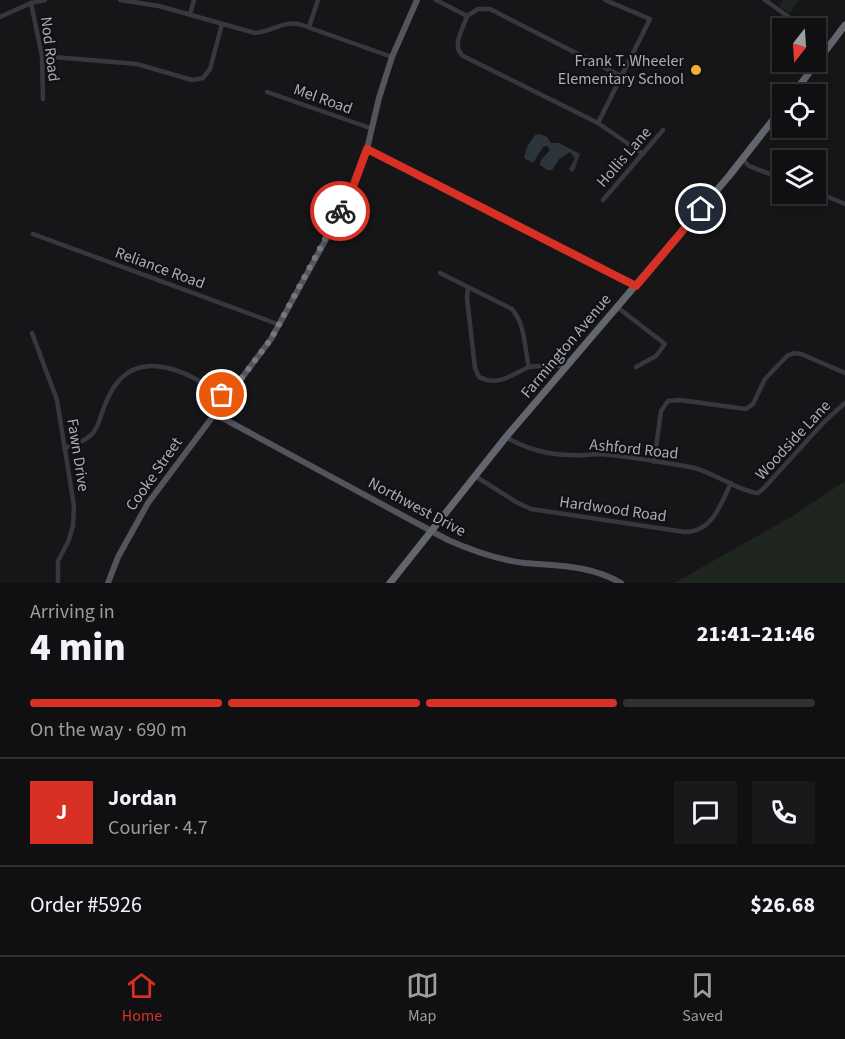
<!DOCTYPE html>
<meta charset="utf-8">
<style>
body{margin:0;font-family:"Source Sans 3",sans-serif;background:#19191b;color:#f1f3f6;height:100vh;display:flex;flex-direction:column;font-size:22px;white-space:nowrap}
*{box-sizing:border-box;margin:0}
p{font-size:20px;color:#9c9d9f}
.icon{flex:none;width:33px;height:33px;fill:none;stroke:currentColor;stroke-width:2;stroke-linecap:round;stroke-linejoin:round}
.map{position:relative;height:583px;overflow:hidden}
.sheet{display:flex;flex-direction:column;background:#101012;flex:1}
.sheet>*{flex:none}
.needle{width:39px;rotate:197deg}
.buttons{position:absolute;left:772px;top:18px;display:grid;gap:12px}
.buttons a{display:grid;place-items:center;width:54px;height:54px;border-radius:0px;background:#101012;box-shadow:0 3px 9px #0003,0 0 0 2px #303032;font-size:30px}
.pin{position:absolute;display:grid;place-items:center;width:51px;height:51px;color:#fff;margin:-26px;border:3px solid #fff;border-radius:50%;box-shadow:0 2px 6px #0007}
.courier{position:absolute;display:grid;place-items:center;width:60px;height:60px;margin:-30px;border:4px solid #d93025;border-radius:50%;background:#fff;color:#222;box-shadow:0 2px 8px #0007}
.headline em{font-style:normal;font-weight:800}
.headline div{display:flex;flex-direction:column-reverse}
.headline{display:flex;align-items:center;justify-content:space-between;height:102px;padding:0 30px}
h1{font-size:39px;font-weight:800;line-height:45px}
.bar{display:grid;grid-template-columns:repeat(4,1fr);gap:9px 6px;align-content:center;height:72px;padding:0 30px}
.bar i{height:8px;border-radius:4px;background:#303032}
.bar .on{background:#d93025}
.bar p{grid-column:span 4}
.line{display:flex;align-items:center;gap:15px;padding:0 30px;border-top:2px solid #303032}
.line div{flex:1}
.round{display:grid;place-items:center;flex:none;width:63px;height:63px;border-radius:0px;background:#19191b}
.tabs{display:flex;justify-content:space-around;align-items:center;height:84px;border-top:2px solid #303032;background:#101012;font-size:16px;color:#9c9d9f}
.tabs a{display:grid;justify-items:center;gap:3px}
.tabs .on{color:#d93025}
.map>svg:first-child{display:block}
.green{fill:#1e261f}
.water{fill:#2c353c}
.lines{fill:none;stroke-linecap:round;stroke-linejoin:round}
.minor{stroke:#37383d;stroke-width:4.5}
.major{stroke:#53555c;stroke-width:6}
.highway{stroke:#63666e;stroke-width:7}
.done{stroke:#757880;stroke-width:6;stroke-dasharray:0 10.8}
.route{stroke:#d93025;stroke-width:8}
.poi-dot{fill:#f2b134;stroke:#111113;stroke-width:2}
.labels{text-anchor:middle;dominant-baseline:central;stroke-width:4.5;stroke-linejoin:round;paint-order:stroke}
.street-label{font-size:16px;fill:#a8adb8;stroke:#111113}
.poi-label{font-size:16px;fill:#a8adb8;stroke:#111113;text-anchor:end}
</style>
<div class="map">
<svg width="845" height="583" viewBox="0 0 845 583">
<rect width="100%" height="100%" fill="#161618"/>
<g class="green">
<path d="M783 0H799L790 13 779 6Z"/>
<path d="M845 481V583H674L791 517Z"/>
</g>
<path class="water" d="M540 134 547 137 551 143H559L580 154 574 171 572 172 569 169 575 159 570 152 559 159 552 170H547L540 165 541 160 550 150 547 146 543 147 533 163 524 158 527 147 535 135Z"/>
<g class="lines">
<g class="minor">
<path d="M120 0 159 6 255 33C271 32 282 21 299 24L392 57"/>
<path d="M436 0 467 16 478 9H490L621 76"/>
<path d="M765 0 804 28"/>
<path d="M31 3 42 56 43 99"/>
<path d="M190 14 194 0"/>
<path d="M467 16C463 29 451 46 463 56L598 123 643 154"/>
<path d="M0 17 31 3 45 0"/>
<path d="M309 27 318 0"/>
<path d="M816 38 829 47"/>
<path d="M42 56 137 64 192 80 203 78 210 69 222 24"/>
<path d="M267 92 370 128"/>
<path d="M598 123 650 19 605 0"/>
<path d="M367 149 636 286"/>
<path d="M743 160 749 166 783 179"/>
<path d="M816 192 845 204"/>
<path d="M603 200 663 130"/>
<path d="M33 234 280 325"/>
<path d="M440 273 512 309C526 326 524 347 529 367L549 365 566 367"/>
<path d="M468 287 467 298 475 368 479 377C498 387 511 375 529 367"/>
<path d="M617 307 665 344 656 356 636 367"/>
<path d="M32 333 57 400 74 506 73 526 68 542 58 561V583"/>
<path d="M506 437C525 449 550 455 572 455 581 456 590 454 599 454 629 456 660 462 690 467 713 471 737 491 758 493L763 489 825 421 845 403"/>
<path d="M64 448C107 435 93 424 111 392 138 343 194 374 226 399"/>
<path d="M654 462 661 411 668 401 680 400 746 409 753 404 765 379 787 356 794 353 801 354 845 373"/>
<path d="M475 476 516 502 531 509 685 532C713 532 721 503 731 483"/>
</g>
<g class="major">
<path d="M215 414 448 540C473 551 498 560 525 563 559 566 590 565 621 583"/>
<path d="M108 583 118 557 148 503 271 339 330 232 354 184 367 149 379 98 392 57 417 0"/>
</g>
<g class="highway">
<path d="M793 94 845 25"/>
<path d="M390 583 506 437 729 176 783 107"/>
</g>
</g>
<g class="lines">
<path class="done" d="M222 395 226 399 271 339 340 211"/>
<path class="route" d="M340 211 354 184 367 149 636 286 701 209"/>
</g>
<circle class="poi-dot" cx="696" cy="70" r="6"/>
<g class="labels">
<g class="street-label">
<text transform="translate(50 49) rotate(83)">Nod Road</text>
<text transform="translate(323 99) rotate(20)">Mel Road</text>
<text transform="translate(624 157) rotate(-49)">Hollis Lane</text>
<text transform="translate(160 268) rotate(20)">Reliance Road</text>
<text transform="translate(566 346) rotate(-50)">Farmington Avenue</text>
<text transform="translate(793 440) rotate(-47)">Woodside Lane</text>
<text transform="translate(634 449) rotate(6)">Ashford Road</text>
<text transform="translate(78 455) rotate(81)">Fawn Drive</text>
<text transform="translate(154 474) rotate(-55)">Cooke Street</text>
<text transform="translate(417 507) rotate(28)">Northwest Drive</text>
<text transform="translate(613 509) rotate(8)">Hardwood Road</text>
</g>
<g class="poi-label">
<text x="684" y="61">Frank T. Wheeler<tspan x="684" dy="18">Elementary School</tspan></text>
</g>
</g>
</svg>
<div class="buttons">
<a><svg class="needle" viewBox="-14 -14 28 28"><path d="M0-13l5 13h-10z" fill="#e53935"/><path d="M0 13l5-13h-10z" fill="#9c9d9f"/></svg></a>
<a><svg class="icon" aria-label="locate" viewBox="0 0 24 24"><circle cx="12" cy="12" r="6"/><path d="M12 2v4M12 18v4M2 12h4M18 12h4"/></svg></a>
<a><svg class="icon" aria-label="layers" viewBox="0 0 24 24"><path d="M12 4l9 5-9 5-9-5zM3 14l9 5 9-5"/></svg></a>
</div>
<div class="pin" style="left:222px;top:395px;background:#ea580c"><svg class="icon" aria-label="bag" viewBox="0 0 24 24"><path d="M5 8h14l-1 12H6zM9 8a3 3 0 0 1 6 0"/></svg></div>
<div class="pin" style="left:701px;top:209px;background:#1f2937"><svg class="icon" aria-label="home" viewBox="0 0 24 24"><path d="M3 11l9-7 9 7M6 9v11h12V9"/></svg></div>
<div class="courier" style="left:340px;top:211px"><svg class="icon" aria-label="bike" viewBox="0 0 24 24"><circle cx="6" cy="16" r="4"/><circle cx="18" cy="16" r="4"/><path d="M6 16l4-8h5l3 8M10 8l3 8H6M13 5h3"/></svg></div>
</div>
<section class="sheet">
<div class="headline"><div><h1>4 min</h1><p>Arriving in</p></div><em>21:41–21:46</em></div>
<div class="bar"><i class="on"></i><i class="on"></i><i class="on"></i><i></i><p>On the way · 690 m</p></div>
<div class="line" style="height:108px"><b class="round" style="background:#d93025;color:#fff">J</b><div><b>Jordan</b><p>Courier · 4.7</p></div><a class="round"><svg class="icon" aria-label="chat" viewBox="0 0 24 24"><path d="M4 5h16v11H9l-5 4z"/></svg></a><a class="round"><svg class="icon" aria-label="phone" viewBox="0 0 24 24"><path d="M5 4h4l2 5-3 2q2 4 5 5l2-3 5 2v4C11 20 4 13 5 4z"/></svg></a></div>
<div class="line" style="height:78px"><div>Order #5926</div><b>$26.68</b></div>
</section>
<nav class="tabs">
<a class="on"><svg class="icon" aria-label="home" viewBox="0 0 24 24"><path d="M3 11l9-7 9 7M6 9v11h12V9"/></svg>Home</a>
<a><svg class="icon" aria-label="map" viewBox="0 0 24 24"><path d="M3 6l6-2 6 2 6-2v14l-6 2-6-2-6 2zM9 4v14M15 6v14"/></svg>Map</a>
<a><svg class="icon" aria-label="saved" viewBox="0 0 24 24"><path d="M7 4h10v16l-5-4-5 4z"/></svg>Saved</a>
</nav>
